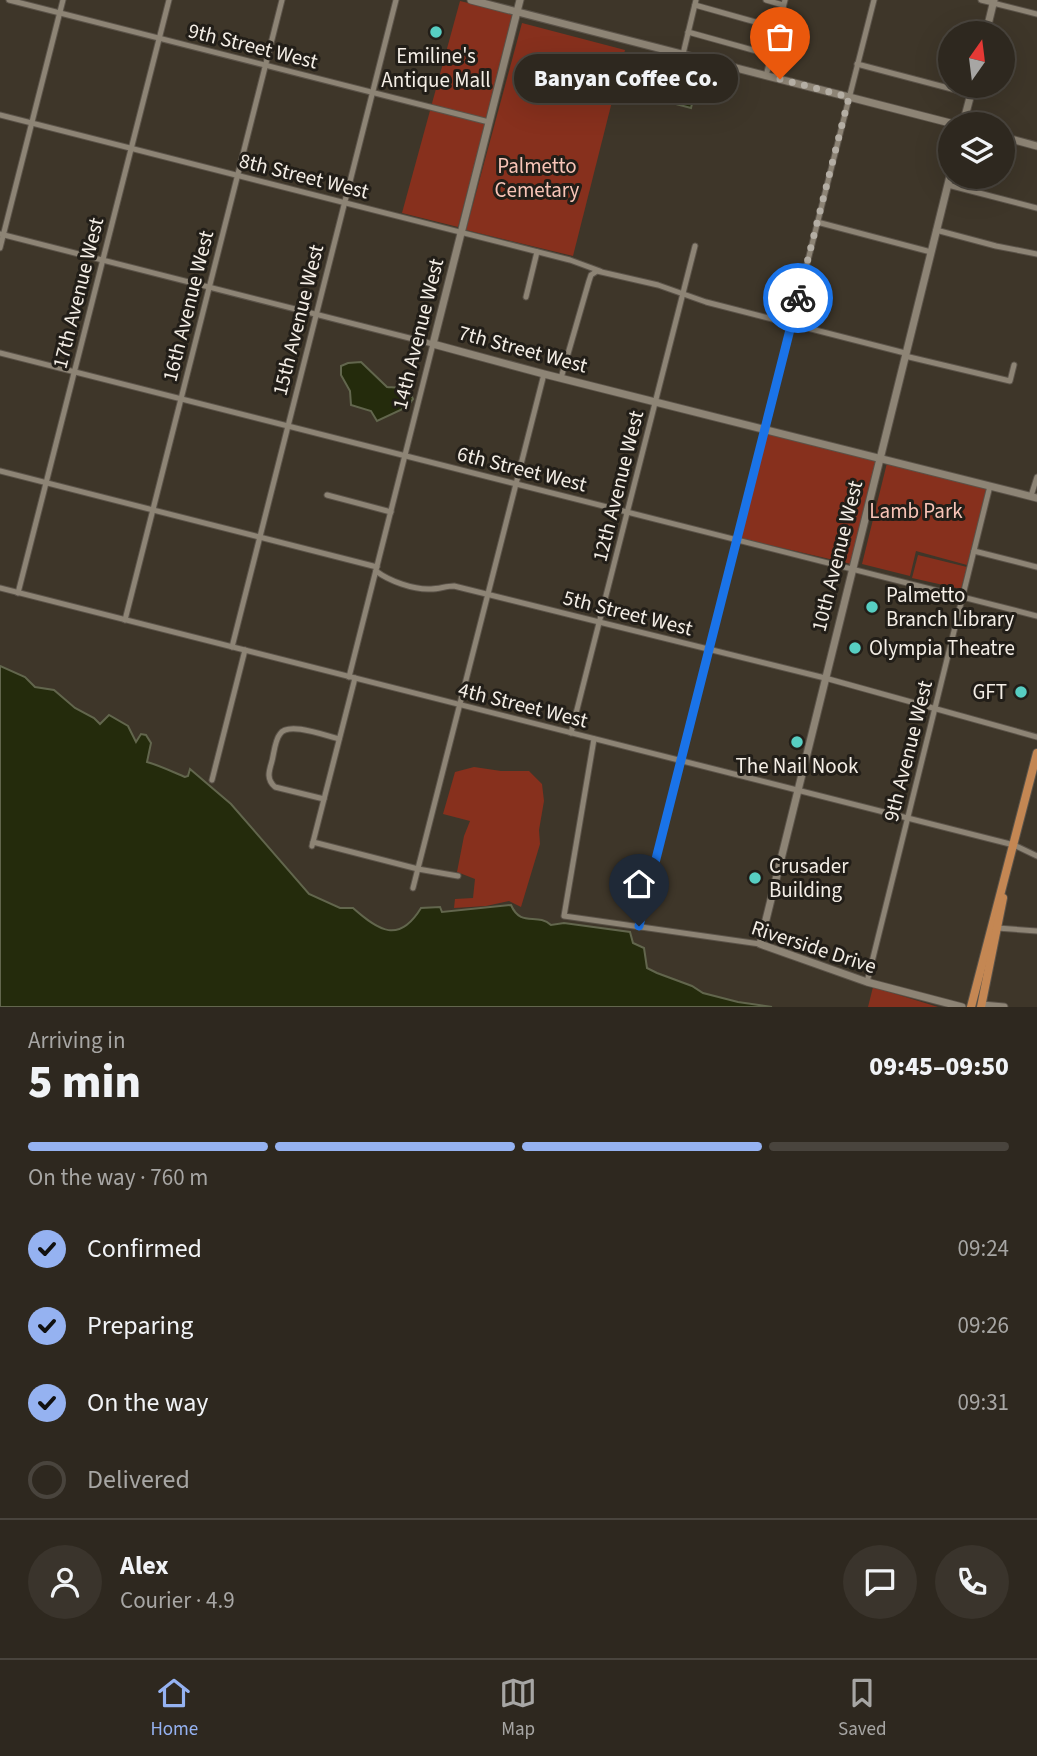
<!DOCTYPE html>
<meta charset="utf-8">
<style>
body{margin:0;font-family:"Source Sans 3",sans-serif;background:#3a342c;color:#f1f3f6;height:100vh;display:flex;flex-direction:column;font-size:26px;white-space:nowrap}
*{box-sizing:border-box;margin:0}
p{font-size:23px;color:#a7a6a4}
.icon{flex:none;width:38px;height:38px;fill:none;stroke:currentColor;stroke-width:2;stroke-linecap:round;stroke-linejoin:round}
.map{position:relative;height:1007px;overflow:hidden}
.details{display:flex;flex-direction:column;background:#2e281f;flex:1}
.details>*{flex:none}
.needle{width:46px;rotate:14deg}
.tools{position:absolute;left:938px;top:21px;display:grid;gap:14px}
.tools a{display:grid;place-items:center;width:77px;height:77px;border-radius:50%;background:#2e281f;box-shadow:0 7px 28px #0002,0 0 0 2px #49443d;font-size:35px}
.pin{position:absolute;display:grid;place-items:center;width:60px;height:60px;color:#fff;margin:-72px -30px;border-radius:50% 50% 50% 0;rotate:-45deg;box-shadow:0 0 7px #0007}
.pin .icon{rotate:45deg}
.courier{position:absolute;display:grid;place-items:center;width:70px;height:70px;margin:-35px;border:5px solid #1a73e8;border-radius:50%;background:#fff;color:#222;box-shadow:0 2px 9px #0007}
.bubble{position:absolute;height:49px;border-radius:24px;background:#2e281f;box-shadow:0 7px 28px #0002,0 0 0 2px #49443d;font-size:23px;font-weight:800;line-height:49px;text-align:center}
.headline em{font-style:normal;font-weight:800}
.headline div{display:flex;flex-direction:column-reverse}
.headline{display:flex;align-items:center;justify-content:space-between;height:119px;padding:0 28px}
h1{font-size:46px;font-weight:800;line-height:52px}
.bar{display:grid;grid-template-columns:repeat(4,1fr);gap:10px 7px;align-content:center;height:84px;padding:0 28px}
.bar i{height:9px;border-radius:5px;background:#49443d}
.bar .current{background:#95b2f1}
.bar p{grid-column:span 4}
.line{display:flex;align-items:center;gap:18px;padding:0 28px;border-top:2px solid #49443d}
.line div{flex:1}
.round{display:grid;place-items:center;flex:none;width:74px;height:74px;border-radius:37px;background:#3a342c}
ol{padding:0 28px;list-style:none}
li{display:flex;align-items:center;gap:21px;height:77px}
li p{margin-inline-start:auto}
li .icon{padding:7px;border-radius:50%;background:#95b2f1;color:#111;stroke-width:4}
li:last-child{color:#a7a6a4}
li i{width:38px;height:38px;border:4px solid #49443d;border-radius:50%}
.tab-bar{display:flex;justify-content:space-around;align-items:center;height:98px;border-top:2px solid #49443d;background:#2e281f;font-size:19px;color:#a7a6a4}
.tab-bar a{display:grid;justify-items:center;gap:4px}
.tab-bar .current{color:#95b2f1}
.map>svg:first-child{display:block}
.green{fill:#87301d}
.water{fill:#242b0c;stroke:#62664d;stroke-width:2}
.lines{fill:none;stroke-linecap:round;stroke-linejoin:round}
.street-casing{stroke:#5b5349;stroke-width:7}
.secondary-casing{stroke:#5b5349;stroke-width:9}
.primary-casing{stroke:#5b5349;stroke-width:10}
.street{stroke:#8d8475;stroke-width:5}
.secondary{stroke:#8d8475;stroke-width:7}
.primary{stroke:#c48753;stroke-width:8}
.done{stroke:#b4aea4;stroke-width:7;stroke-dasharray:0 12.6}
.route{stroke:#1a73e8;stroke-width:9}
.poi-dot{fill:#57cec2;stroke:#221e18;stroke-width:2.5}
.labels{text-anchor:middle;dominant-baseline:central;stroke-width:6;stroke-linejoin:round;paint-order:stroke}
.street-label{font-size:21px;fill:#f4eee6;stroke:#221e18}
.poi-label{font-size:21px;fill:#f4eee6;stroke:#221e18;text-anchor:start}
.park-label{font-size:21px;fill:#f8c4b7;stroke:#221e18}
</style>
<div class="map">
<svg width="1037" height="1007" viewBox="0 0 1037 1007">
<rect width="100%" height="100%" fill="#3e3629"/>
<g class="green">
<path d="M460 1 514 14 458 227 402 213Z"/>
<path d="M522 23 625 50 573 256 466 230Z"/>
<path d="M766 431 877 459 851 564 740 538Z"/>
<path d="M887 463 988 487 967 565 916 551 910 576 862 564Z"/>
<path d="M918 555 967 567 961 589 912 578Z"/>
<path d="M474 767 501 771H529L542 784 544 801 539 830 540 844 521 907 509 901 486 906 454 908 455 899 473 898 475 879 457 872 464 836 470 821 443 814 455 772Z"/>
<path d="M873 987 938 1007H868Z"/>
</g>
<g class="water">
<path d="M648 65 698 78 691 108 638 94 645 69Z"/>
<path d="M361 362 387 387C399 388 409 387 413 399L407 407 377 421 371 411 351 405 350 391 341 375V366L348 363Z"/>
<path d="M0 666 25 677 35 687 54 690 75 708 94 718 100 724 109 715 128 726 136 742 141 734 146 735 151 743 147 762C161 766 173 772 185 777L188 776 190 769 231 804 309 894 340 908H353C379 931 399 944 421 908L440 907 442 912 511 905C521 928 537 912 551 925L564 923 630 932 633 943 644 948 647 968 657 973 692 986 703 993 738 1002 772 1007H0Z"/>
</g>
<g class="lines">
<defs>
<g id="street">
<path d="M9 0 489 122"/>
<path d="M766 0 783 5"/>
<path d="M981 0 1037 14"/>
<path d="M695 5 777 28"/>
<path d="M688 32 771 55"/>
<path d="M683 54 696 0"/>
<path d="M857 64 971 94"/>
<path d="M766 76 785 0"/>
<path d="M0 115 570 260 600 271"/>
<path d="M948 185 1037 208"/>
<path d="M817 222 931 252"/>
<path d="M936 230 996 246 1037 254"/>
<path d="M0 234 433 344 349 677"/>
<path d="M0 248 63 0"/>
<path d="M526 297 537 252"/>
<path d="M0 353 1037 616"/>
<path d="M905 356 1010 381 1014 365"/>
<path d="M561 378 589 281 591 275 597 271 658 285 706 302 905 353"/>
<path d="M0 471 377 567"/>
<path d="M327 495 391 512"/>
<path d="M1031 496 1037 477"/>
<path d="M974 551 1037 567"/>
<path d="M376 571C389 581 414 590 431 589 439 589 446 586 454 586L825 678 1037 737"/>
<path d="M0 588 1014 845 1037 856"/>
<path d="M18 593 169 0"/>
<path d="M125 620 282 0"/>
<path d="M232 647 396 0"/>
<path d="M571 733 695 246"/>
<path d="M594 739 564 916 760 944"/>
<path d="M212 780 245 650"/>
<path d="M324 799 275 787C266 779 269 771 272 761 274 753 275 740 280 734 288 721 326 736 339 739"/>
<path d="M313 842 418 869 458 876"/>
<path d="M312 846 355 678"/>
<path d="M413 888 544 374"/>
<path d="M639 926 874 0"/>
<path d="M997 928 1037 931"/>
<path d="M867 982 990 486"/>
</g>
<g id="secondary">
<path d="M471 0 954 124"/>
<path d="M520 0 433 344 544 374 1037 498"/>
<path d="M986 33 994 0"/>
<path d="M963 124 973 86"/>
<path d="M1003 137 1037 146"/>
<path d="M950 176 760 944 867 982 962 1007"/>
<path d="M982 1005 1004 1007"/>
</g>
<g id="primary">
<path d="M971 1007 1037 753"/>
<path d="M981 1007 1003 898"/>
</g>
</defs>
<use href="#street" class="street-casing"/>
<use href="#secondary" class="secondary-casing"/>
<use href="#primary" class="primary-casing"/>
<use href="#street" class="street"/>
<use href="#secondary" class="secondary"/>
<use href="#primary" class="primary"/>
</g>
<g class="lines">
<path class="done" d="M780 79 849 97 798 298"/>
<path class="route" d="M639 926 798 298"/>
</g>
<g class="poi-dot">
<circle cx="436" cy="32" r="7"/>
<circle cx="872" cy="607" r="7"/>
<circle cx="855" cy="648" r="7"/>
<circle cx="1021" cy="692" r="7"/>
<circle cx="797" cy="742" r="7"/>
<circle cx="755" cy="878" r="7"/>
</g>
<g class="labels">
<g class="street-label">
<text transform="translate(253 46) rotate(14)">9th Street West</text>
<text transform="translate(304 176) rotate(14)">8th Street West</text>
<text transform="translate(78 293) rotate(-76)">17th Avenue West</text>
<text transform="translate(188 306) rotate(-76)">16th Avenue West</text>
<text transform="translate(298 320) rotate(-76)">15th Avenue West</text>
<text transform="translate(418 334) rotate(-76)">14th Avenue West</text>
<text transform="translate(523 349) rotate(15)">7th Street West</text>
<text transform="translate(522 469) rotate(14)">6th Street West</text>
<text transform="translate(618 486) rotate(-76)">12th Avenue West</text>
<text transform="translate(837 556) rotate(-76)">10th Avenue West</text>
<text transform="translate(628 613) rotate(14)">5th Street West</text>
<text transform="translate(523 705) rotate(14)">4th Street West</text>
<text transform="translate(908 751) rotate(-76)">9th Avenue West</text>
<text transform="translate(814 947) rotate(18)">Riverside Drive</text>
</g>
<g class="poi-label">
<text x="436" y="56" text-anchor="middle">Emiline's<tspan x="436" dy="24">Antique Mall</tspan></text>
<text x="886" y="595">Palmetto<tspan x="886" dy="24">Branch Library</tspan></text>
<text x="869" y="648">Olympia Theatre</text>
<text x="1007" y="692" text-anchor="end">GFT</text>
<text x="797" y="766" text-anchor="middle">The Nail Nook</text>
<text x="769" y="866">Crusader<tspan x="769" dy="24">Building</tspan></text>
</g>
<g class="park-label">
<text x="537" y="166">Palmetto<tspan x="537" dy="24">Cemetary</tspan></text>
<text x="916" y="511">Lamb Park</text>
</g>
</g>
</svg>
<div class="tools">
<a><svg class="needle" viewBox="-14 -14 28 28"><path d="M0-13l5 13h-10z" fill="#e53935"/><path d="M0 13l5-13h-10z" fill="#a7a6a4"/></svg></a>
<a><svg class="icon" aria-label="layers" viewBox="0 0 24 24"><path d="M12 4l9 5-9 5-9-5zM3 14l9 5 9-5"/></svg></a>
</div>
<div class="pin" style="left:780px;top:79px;background:#ea580c"><svg class="icon" aria-label="bag" viewBox="0 0 24 24"><path d="M5 8h14l-1 12H6zM9 8a3 3 0 0 1 6 0"/></svg></div>
<div class="pin" style="left:639px;top:926px;background:#1f2937"><svg class="icon" aria-label="home" viewBox="0 0 24 24"><path d="M3 11l9-7 9 7M6 9v11h12V9"/></svg></div>
<div class="courier" style="left:798px;top:298px"><svg class="icon" aria-label="bike" viewBox="0 0 24 24"><circle cx="6" cy="16" r="4"/><circle cx="18" cy="16" r="4"/><path d="M6 16l4-8h5l3 8M10 8l3 8H6M13 5h3"/></svg></div>
<div class="bubble" style="left:514px;top:54px;width:224px">Banyan Coffee Co.</div>
</div>
<section class="details">
<div class="headline"><div><h1>5 min</h1><p>Arriving in</p></div><em>09:45–09:50</em></div>
<div class="bar"><i class="current"></i><i class="current"></i><i class="current"></i><i></i><p>On the way · 760 m</p></div>
<ol>
<li><svg class="icon" aria-label="check" viewBox="0 0 24 24"><path d="M5 12l5 5 9-10"/></svg>Confirmed<p>09:24</p></li>
<li><svg class="icon" aria-label="check" viewBox="0 0 24 24"><path d="M5 12l5 5 9-10"/></svg>Preparing<p>09:26</p></li>
<li><svg class="icon" aria-label="check" viewBox="0 0 24 24"><path d="M5 12l5 5 9-10"/></svg>On the way<p>09:31</p></li>
<li><i></i>Delivered</li>
</ol>
<div class="line" style="height:126px"><a class="round"><svg class="icon" aria-label="person" viewBox="0 0 24 24"><circle cx="12" cy="8" r="4"/><path d="M4 21q1-7 8-7t8 7"/></svg></a><div><b>Alex</b><p>Courier · 4.9</p></div><a class="round"><svg class="icon" aria-label="chat" viewBox="0 0 24 24"><path d="M4 5h16v11H9l-5 4z"/></svg></a><a class="round"><svg class="icon" aria-label="phone" viewBox="0 0 24 24"><path d="M5 4h4l2 5-3 2q2 4 5 5l2-3 5 2v4C11 20 4 13 5 4z"/></svg></a></div>
</section>
<nav class="tab-bar">
<a class="current"><svg class="icon" aria-label="home" viewBox="0 0 24 24"><path d="M3 11l9-7 9 7M6 9v11h12V9"/></svg>Home</a>
<a><svg class="icon" aria-label="map" viewBox="0 0 24 24"><path d="M3 6l6-2 6 2 6-2v14l-6 2-6-2-6 2zM9 4v14M15 6v14"/></svg>Map</a>
<a><svg class="icon" aria-label="saved" viewBox="0 0 24 24"><path d="M7 4h10v16l-5-4-5 4z"/></svg>Saved</a>
</nav>
